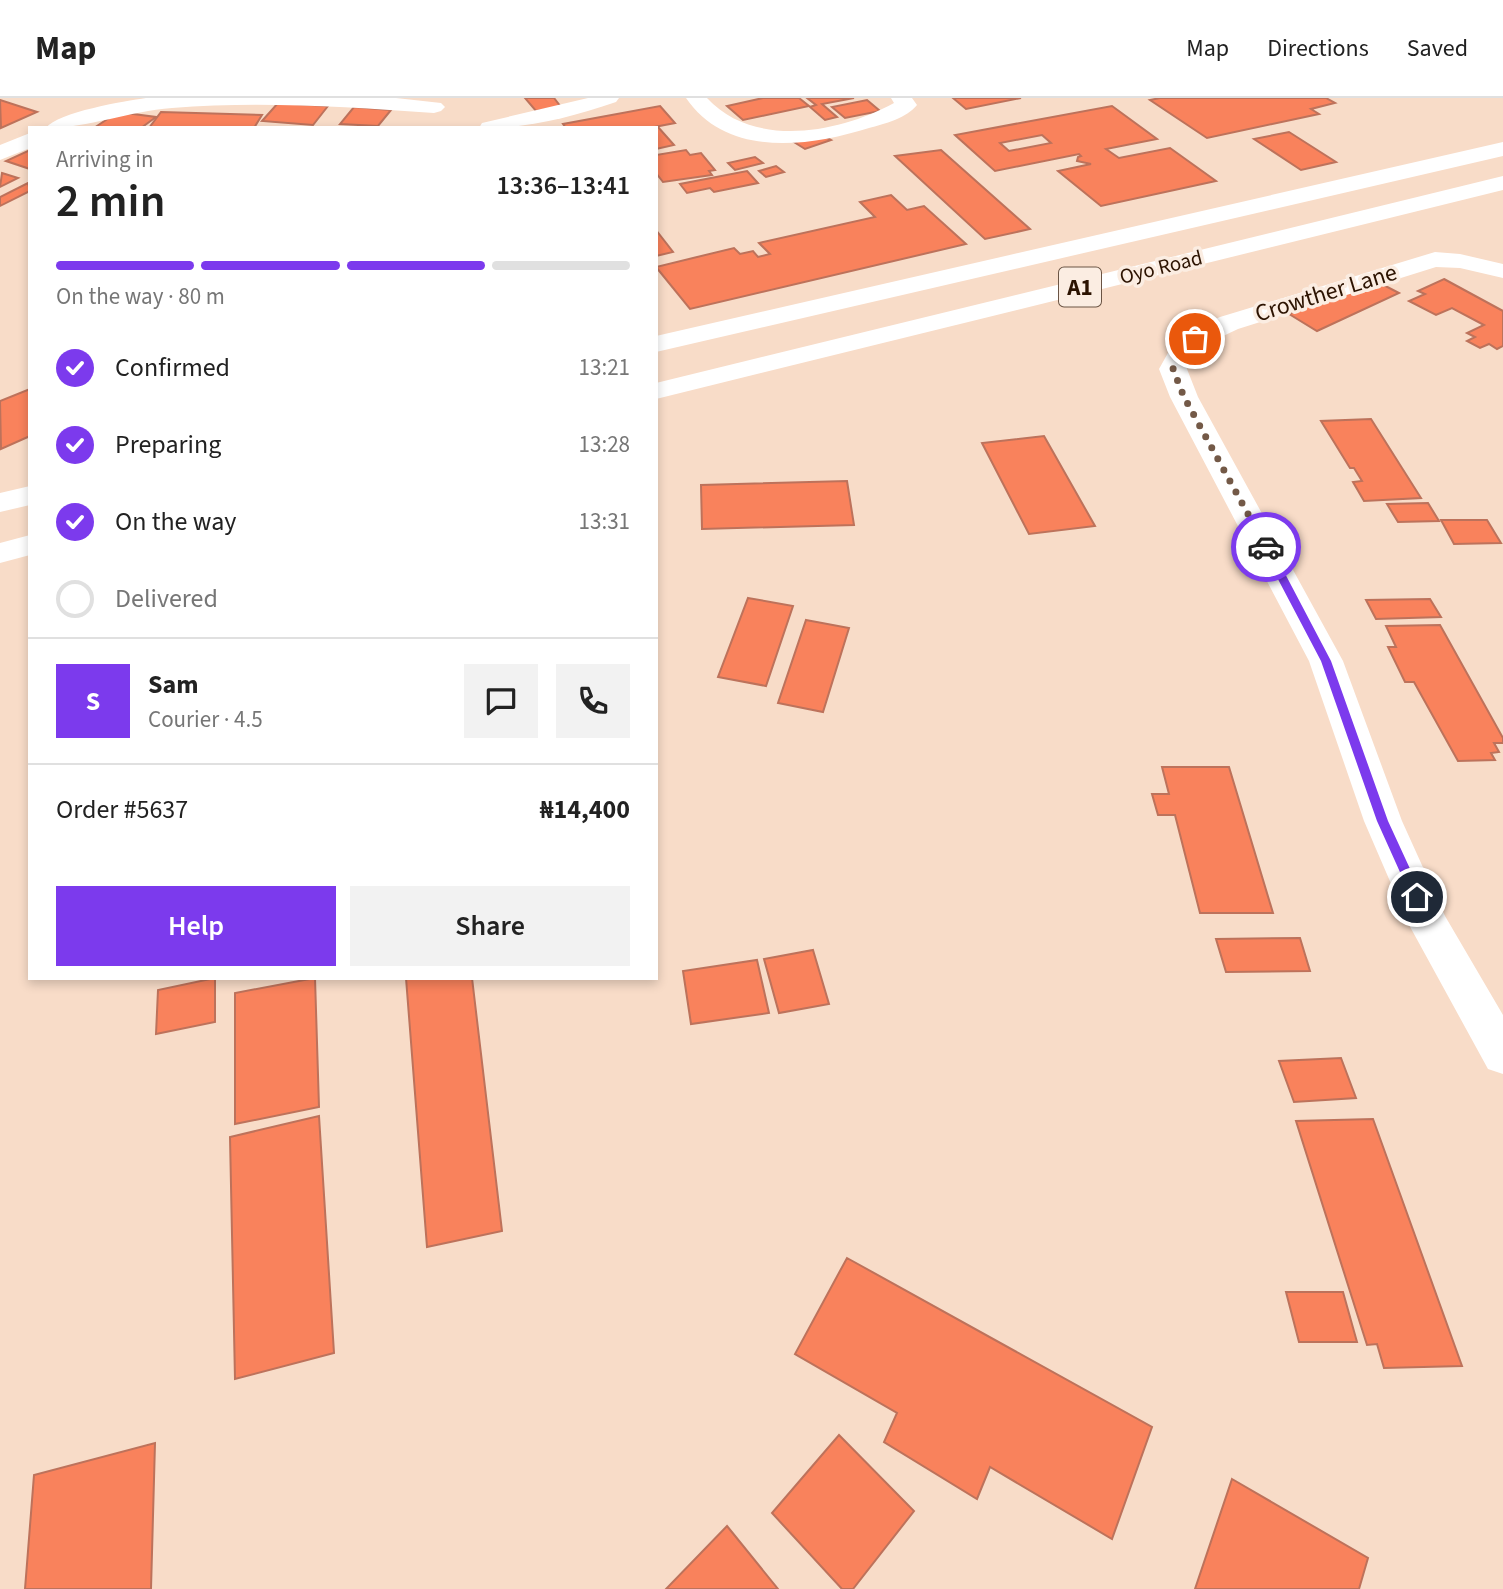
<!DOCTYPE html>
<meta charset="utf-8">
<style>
body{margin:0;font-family:"Source Sans 3",sans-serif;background:#f2f2f2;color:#222;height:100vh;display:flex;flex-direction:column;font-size:26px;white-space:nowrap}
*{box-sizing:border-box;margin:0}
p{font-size:23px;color:#767676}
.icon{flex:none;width:38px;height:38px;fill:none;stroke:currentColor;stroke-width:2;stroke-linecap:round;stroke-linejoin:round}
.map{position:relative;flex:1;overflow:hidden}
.drawer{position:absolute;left:28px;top:28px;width:630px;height:854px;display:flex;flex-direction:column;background:#fff;border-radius:0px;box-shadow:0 4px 10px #0003}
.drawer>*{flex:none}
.pin{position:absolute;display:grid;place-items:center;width:60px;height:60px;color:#fff;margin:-30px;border:4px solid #fff;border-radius:50%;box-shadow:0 2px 7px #0007}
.courier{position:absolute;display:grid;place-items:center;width:70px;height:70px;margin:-35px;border:5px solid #7c3aed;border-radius:50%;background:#fff;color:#222;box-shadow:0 2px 9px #0007}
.overview em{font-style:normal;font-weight:600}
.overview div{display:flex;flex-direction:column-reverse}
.overview{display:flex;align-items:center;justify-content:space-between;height:119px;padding:0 28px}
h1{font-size:46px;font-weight:600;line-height:52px}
.bar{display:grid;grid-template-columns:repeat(4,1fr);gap:10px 7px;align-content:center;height:84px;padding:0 28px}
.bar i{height:9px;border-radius:5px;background:#e0e0e0}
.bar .current{background:#7c3aed}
.bar p{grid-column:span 4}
.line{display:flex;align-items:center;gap:18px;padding:0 28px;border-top:2px solid #e0e0e0}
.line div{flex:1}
.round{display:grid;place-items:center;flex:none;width:74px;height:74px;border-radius:0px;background:#f2f2f2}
ol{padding:0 28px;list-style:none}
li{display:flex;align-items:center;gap:21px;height:77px}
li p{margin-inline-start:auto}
li .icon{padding:7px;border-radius:50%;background:#7c3aed;color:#fff;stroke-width:4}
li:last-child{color:#767676}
li i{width:38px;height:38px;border:4px solid #e0e0e0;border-radius:50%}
.action{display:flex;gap:14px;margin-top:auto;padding:14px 28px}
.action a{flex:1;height:80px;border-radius:0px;background:#7c3aed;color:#fff;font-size:28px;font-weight:600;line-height:80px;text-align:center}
.action a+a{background:#f2f2f2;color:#222}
header{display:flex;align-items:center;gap:42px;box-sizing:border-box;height:98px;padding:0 35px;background:#fff;border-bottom:2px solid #e0e0e0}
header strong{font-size:33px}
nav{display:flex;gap:38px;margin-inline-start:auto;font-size:24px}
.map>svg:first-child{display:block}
.building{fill:#f9825c;stroke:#bd725b;stroke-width:2;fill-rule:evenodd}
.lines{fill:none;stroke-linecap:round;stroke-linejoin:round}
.minor{fill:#fff;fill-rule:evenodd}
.highway{fill:#fff;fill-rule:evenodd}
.route{fill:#7c3aed}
.done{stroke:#735947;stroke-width:7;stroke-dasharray:0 12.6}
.labels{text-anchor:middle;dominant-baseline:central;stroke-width:7;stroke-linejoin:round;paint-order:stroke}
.far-street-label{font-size:21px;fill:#2c1301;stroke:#fbede2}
.shield{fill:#fbede2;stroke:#6a5444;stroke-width:2}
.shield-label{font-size:23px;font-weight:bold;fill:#2c1301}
.street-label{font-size:24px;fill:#2c1301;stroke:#fbede2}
</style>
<header>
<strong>Map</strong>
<nav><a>Map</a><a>Directions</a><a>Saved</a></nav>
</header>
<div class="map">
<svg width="1503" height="1491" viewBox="0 0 1503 1491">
<rect width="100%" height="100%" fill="#f8dcc8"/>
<g class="building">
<path d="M525 0H554L561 9 536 13Z"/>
<path d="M763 0H799L809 8 743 22 727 8Z"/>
<path d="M807 0H854L822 6 837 19 825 22 810 9 816 7Z"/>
<path d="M953 0H1021L966 11Z"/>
<path d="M1160 0H1326L1335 5 1311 11 1319 16 1207 40 1150 2Z"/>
<path d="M0 2 37 14 1 30Z"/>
<path d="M867 2 880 13 845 20 832 9Z"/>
<path d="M278 5 328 8 313 27 262 23Z"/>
<path d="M660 8 675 25 649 30H566L563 26Z"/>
<path d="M1112 8 1157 41 1106 51 1119 60 1170 50 1216 83 1101 108 1058 73 1091 66 1077 63 1078 59 1081 58 1079 56 995 73 955 37ZM1042 37 1051 45 1009 53 1000 45Z"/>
<path d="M354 9 391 12 378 28 340 26Z"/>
<path d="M118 14 156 19 141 30H94Z"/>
<path d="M161 14 262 17 254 30H149Z"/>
<path d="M658 29 674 47 656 51 655 30Z"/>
<path d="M1289 34 1336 64 1301 72 1254 41Z"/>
<path d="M820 36 831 42 805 51 794 44Z"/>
<path d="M30 52V71L6 63Z"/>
<path d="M686 52 690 57 701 55 715 72 709 73 712 77 663 84 656 75V57Z"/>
<path d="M941 52 1030 131 985 141 895 58Z"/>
<path d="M755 59 763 65 735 72 728 65Z"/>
<path d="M776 68 784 74 766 79 759 73Z"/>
<path d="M747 73 758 85 714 94 710 90 687 95 680 86Z"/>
<path d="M2 75 18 80 0 89Z"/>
<path d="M28 85 30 93 0 108V99Z"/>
<path d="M891 97 907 112 924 108 966 146 690 211 656 169 734 150 740 156 753 153 758 159 770 156 759 145 875 119 860 104Z"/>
<path d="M656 132 673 154 656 158Z"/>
<path d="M1370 180 1399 195 1317 233 1289 216Z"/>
<path d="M1444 181 1503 213V248L1497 251 1489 246 1480 250 1467 243 1475 239 1467 235 1484 227 1452 210 1436 217 1409 203 1425 196 1418 193Z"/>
<path d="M30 291V338L1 351 0 303Z"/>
<path d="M1371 321 1421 400 1364 403 1353 384 1362 383 1354 370H1350L1321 323Z"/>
<path d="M1044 338 1095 428 1029 436 982 345Z"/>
<path d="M847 383 854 427 702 431 701 387Z"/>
<path d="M1428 405 1439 423 1398 424 1387 406Z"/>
<path d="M1441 422H1487L1501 445 1454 446Z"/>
<path d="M748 500 793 508 766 588 718 579Z"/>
<path d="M1430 501 1441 519 1376 521 1366 502Z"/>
<path d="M806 522 849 530 823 614 778 605Z"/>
<path d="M1440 527 1503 640V645H1494L1499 654 1491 655 1495 662 1458 663 1414 584H1405L1388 549H1396L1386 528Z"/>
<path d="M1162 669H1229L1273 815H1200L1175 717H1158L1152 696H1169Z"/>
<path d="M1300 840 1310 873 1226 874 1216 841Z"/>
<path d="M813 852 829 906 779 915 764 861Z"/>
<path d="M757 862 769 915 691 926 683 873Z"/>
<path d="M215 880V924L156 936 158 892Z"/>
<path d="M315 880 319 1009 235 1026V895Z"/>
<path d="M406 880H472L502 1133 427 1149Z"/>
<path d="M1341 960 1356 1000 1294 1004 1279 963Z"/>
<path d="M319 1018 334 1255 235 1281 230 1039Z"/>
<path d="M1373 1021 1462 1268 1384 1270 1377 1246 1367 1247 1296 1023Z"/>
<path d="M847 1160 1152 1329 1112 1441 990 1369 977 1401 884 1344 897 1315 795 1256Z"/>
<path d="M1286 1194H1343L1357 1244H1299Z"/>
<path d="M839 1337 914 1413 853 1491H842L772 1415Z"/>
<path d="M155 1345 151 1491H25L34 1377Z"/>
<path d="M1232 1381 1368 1460 1359 1491H1195Z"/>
<path d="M727 1428 778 1491H666Z"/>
</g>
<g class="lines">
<g class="minor">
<path d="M146 0H396L441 5 445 9 441 13 434 15C347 9 259 3 172 10 129 13 89 30 46 30 58 14 125 3 146 0Z"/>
<path d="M588 0H619L616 4C567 20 532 30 479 30L482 25Z"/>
<path d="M686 0H707C754 51 839 35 894 5L891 0H912L917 7C907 20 884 26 869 30 808 49 727 60 686 0Z"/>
<path d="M30 35V50L0 62V47Z"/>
<path d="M1435 154 1460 156 1503 166V180L1460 170 1436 169 1238 231 1204 247 1194 256 1187 271 1198 299 1343 563 1402 723 1445 818 1503 917V976L1488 971 1408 825 1364 723 1309 563 1170 299 1159 271 1173 246 1186 235 1220 219Z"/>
</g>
<g class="highway">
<path d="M1503 44V58L656 254V238Z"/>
<path d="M1503 78V92L656 301V285Z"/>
<path d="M30 388V407L0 414V395Z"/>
<path d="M30 437V457L0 465V445Z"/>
</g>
</g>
<path class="route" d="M1263 447 1271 449 1331 563 1388 723 1423 799 1421 803H1413L1377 723 1321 563 1261 449Z"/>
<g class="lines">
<path class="done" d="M1195 241 1182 252 1173 271 1184 299 1266 449"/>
</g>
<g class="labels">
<g class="far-street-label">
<text transform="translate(1161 169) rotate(-14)">Oyo Road</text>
</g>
<rect class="shield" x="1059" y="169.5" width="42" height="39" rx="5"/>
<g class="shield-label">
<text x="1080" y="189">A1</text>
</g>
<g class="street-label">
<text transform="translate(1326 195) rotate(-17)">Crowther Lane</text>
</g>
</g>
</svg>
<div class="pin" style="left:1195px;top:241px;background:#ea580c"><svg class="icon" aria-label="bag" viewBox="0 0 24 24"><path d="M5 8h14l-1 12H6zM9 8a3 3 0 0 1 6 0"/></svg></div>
<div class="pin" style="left:1417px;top:799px;background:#1f2937"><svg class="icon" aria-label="home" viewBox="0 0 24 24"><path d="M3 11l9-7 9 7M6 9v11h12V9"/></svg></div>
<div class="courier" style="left:1266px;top:449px"><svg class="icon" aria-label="car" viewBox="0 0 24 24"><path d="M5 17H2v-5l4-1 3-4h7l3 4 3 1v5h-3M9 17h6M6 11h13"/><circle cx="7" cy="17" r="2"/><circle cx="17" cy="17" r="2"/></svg></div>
<section class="drawer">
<div class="overview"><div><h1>2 min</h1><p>Arriving in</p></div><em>13:36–13:41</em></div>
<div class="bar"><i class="current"></i><i class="current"></i><i class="current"></i><i></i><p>On the way · 80 m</p></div>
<ol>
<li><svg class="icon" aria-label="check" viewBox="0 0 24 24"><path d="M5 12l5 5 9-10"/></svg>Confirmed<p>13:21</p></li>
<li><svg class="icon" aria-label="check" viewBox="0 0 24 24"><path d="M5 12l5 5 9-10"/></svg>Preparing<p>13:28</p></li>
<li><svg class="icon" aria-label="check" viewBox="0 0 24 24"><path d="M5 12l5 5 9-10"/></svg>On the way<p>13:31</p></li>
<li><i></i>Delivered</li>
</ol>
<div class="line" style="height:126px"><b class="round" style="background:#7c3aed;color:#fff">S</b><div><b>Sam</b><p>Courier · 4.5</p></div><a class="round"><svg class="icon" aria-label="chat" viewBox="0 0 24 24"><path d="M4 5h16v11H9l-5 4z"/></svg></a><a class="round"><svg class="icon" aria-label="phone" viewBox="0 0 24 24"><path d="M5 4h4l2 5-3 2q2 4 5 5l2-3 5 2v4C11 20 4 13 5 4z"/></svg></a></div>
<div class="line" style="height:91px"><div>Order #5637</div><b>₦14,400</b></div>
<div class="action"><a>Help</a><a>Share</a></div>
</section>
</div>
